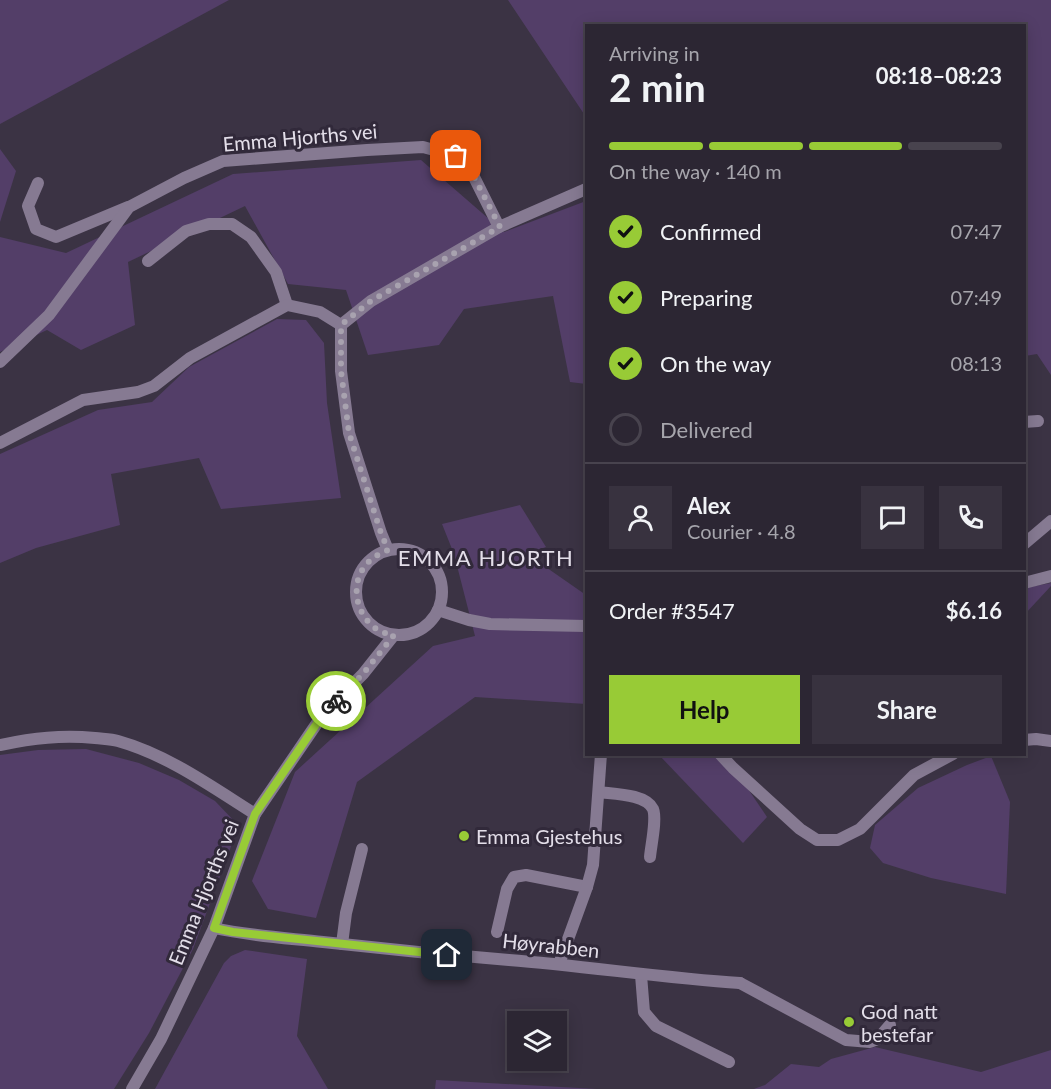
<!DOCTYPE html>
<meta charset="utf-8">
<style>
body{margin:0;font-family:Lato,sans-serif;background:#38323f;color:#f1f3f6;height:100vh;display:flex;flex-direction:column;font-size:22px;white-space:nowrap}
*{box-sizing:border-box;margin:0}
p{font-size:20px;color:#a6a5ac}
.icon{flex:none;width:33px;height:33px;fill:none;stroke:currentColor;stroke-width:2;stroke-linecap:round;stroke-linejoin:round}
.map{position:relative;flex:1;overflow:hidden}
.side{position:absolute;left:585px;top:24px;width:441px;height:732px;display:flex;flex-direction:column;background:#2c2633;border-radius:0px;box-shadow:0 3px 15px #0003,0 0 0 2px #48434e}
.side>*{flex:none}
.controls{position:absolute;left:507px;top:1011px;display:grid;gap:12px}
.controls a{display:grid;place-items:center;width:60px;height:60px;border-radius:0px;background:#2c2633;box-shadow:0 3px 15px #0003,0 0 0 2px #48434e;font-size:30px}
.pin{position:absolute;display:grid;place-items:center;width:51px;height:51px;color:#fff;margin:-26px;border-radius:12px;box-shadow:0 3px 9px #0006}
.courier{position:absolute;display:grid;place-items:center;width:60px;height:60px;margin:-30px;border:4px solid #98cb36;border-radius:50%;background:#fff;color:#222;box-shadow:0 2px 8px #0007}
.headline em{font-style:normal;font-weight:700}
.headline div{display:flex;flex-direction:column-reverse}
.headline{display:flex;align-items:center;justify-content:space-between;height:102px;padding:0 24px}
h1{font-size:39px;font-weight:700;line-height:45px}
.bar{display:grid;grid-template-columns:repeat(4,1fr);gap:9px 6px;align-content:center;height:72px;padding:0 24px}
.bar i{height:8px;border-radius:4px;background:#48434e}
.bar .current{background:#98cb36}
.bar p{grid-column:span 4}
.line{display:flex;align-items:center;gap:15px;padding:0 24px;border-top:2px solid #48434e}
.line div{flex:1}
.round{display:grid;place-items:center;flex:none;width:63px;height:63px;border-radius:0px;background:#38323f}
ol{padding:0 24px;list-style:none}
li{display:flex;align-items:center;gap:18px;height:66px}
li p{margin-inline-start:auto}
li .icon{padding:6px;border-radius:50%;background:#98cb36;color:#111;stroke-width:4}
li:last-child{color:#a6a5ac}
li i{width:33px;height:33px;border:3px solid #48434e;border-radius:50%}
.primary-button{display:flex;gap:12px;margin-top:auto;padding:12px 24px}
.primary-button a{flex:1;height:69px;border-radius:0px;background:#98cb36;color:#111;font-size:24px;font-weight:700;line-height:69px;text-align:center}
.primary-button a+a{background:#38323f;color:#f1f3f6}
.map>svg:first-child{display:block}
.green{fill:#533e68}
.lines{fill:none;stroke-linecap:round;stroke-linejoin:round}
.lane{stroke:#867a92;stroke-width:12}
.street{stroke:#867a92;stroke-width:12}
.done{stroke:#a8a2af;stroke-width:6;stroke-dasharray:0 10.8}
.route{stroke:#98cb36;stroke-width:8}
.poi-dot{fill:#98cb36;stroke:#31293a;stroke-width:2}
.labels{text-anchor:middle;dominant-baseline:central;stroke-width:6;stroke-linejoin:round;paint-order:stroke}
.street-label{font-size:20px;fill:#e3dee9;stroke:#31293a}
.poi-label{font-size:20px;fill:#e3dee9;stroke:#31293a;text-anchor:start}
.quarter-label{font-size:22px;letter-spacing:1.5px;fill:#e3dee9;stroke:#31293a}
</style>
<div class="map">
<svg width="1051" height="1089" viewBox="0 0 1051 1089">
<rect width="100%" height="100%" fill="#3b3344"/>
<g class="green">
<path d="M0 0H229L0 124Z"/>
<path d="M508 0H1051V375L1037 354 1025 356 1024 26H586V117Z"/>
<path d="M0 149 16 171 0 222Z"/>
<path d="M421 160 504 232 586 201V384L570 382 553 296 464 309 439 345 368 355 346 290 288 284 245 206 128 262 135 325 81 350 47 330 0 352V237L66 253 233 174Z"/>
<path d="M277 319 306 320 324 343 327 403 341 498 221 509 199 458 111 474 120 525 36 548 0 563V454L98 410 152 402 189 367Z"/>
<path d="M520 505 546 547 527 554 586 595V704L475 697 357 782 316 918 268 909 252 881 295 772 433 646 475 636 454 554 442 524Z"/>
<path d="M1051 583V586L1025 614 1024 588Z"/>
<path d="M86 749 139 763 179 780 215 801 237 824 233 841 193 949 149 1033 114 1089H0V755L38 750Z"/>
<path d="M659 755H725L767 817 743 843Z"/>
<path d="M991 756 1010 802 1006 894 931 878 883 863 870 848 875 825 918 788 967 765Z"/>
<path d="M245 950 307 959 297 1036 328 1089H155L224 963 231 956Z"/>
<path d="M875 1047 981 1072 1051 1050V1089H754L765 1085 791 1064 819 1067 831 1059Z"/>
<path d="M436 1080 597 1089H435Z"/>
</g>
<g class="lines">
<g class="lane">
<path d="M38 183 28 206 36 229 56 237 128 207"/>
<path d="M148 261 186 231 209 224H232L251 237 276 272 287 305"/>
<path d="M0 362 49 315 129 207 184 178 223 161 367 150 423 147 456 156 470 169 499 227"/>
<path d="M1024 422 1038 421"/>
<path d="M0 443 83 400 138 392 154 386 190 358 287 305 320 312 341 325"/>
<path d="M1024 544 1051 521"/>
<path d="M599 792C614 794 646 794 653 809 657 819 651 845 650 857"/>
<path d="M497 932 507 889 514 877 526 875 587 887"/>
<path d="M342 944 346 913 362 849"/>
<path d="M559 964 587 887 593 865 601 754"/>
<path d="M641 975 644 1012 656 1026 729 1062"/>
<path d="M740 983 846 1040 870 1042 878 1039 890 1025"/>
</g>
<g class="street">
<circle cx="399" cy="592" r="43"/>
<path d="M388 550 381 533 349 433 341 371V325L371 301 499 227 586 189"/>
<path d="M1024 583 1051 576"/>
<path d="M438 610 469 620 490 624 586 626"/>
<path d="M1024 740 1036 739 1051 741"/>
<path d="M0 745C34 738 61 735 95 738 103 739 111 739 118 741 168 755 212 787 255 814"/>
<path d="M720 754 733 768 800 829 817 840H838L860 829 914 775 953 754"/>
<path d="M214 928C250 936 287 938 323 942 385 949 447 955 509 960 586 966 663 978 740 983"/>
<path d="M132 1089 161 1039 214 928 255 814 324 713 363 674 394 635"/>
</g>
</g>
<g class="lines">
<path class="done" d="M336 701 363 674 394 635C389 634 384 633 380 631 357 619 349 586 365 566 371 558 379 554 388 550L381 533 349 433 341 371V325L371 301 500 227 470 169 456 156"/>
<path class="route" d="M336 701 324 713 255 814 214 928 233 932 447 955"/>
</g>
<g class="poi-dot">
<circle cx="464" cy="836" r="6"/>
<circle cx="849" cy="1022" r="6"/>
</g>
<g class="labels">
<g class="street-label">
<text transform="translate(300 137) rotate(-5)">Emma Hjorths vei</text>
<text transform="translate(203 892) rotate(-68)">Emma Hjorths vei</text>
<text transform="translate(551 945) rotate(6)">Høyrabben</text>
</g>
<g class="poi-label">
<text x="476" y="836">Emma Gjestehus</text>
<text x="861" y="1011">God natt<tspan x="861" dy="23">bestefar</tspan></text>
</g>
<g class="quarter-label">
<text x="486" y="557">EMMA HJORTH</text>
</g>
</g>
</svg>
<div class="controls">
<a><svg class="icon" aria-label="layers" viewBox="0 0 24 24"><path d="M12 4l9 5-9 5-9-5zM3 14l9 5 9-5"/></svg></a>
</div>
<div class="pin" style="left:456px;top:156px;background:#ea580c"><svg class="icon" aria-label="bag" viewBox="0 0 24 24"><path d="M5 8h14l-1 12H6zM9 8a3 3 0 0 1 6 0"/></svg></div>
<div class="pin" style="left:447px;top:955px;background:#1f2937"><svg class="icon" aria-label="home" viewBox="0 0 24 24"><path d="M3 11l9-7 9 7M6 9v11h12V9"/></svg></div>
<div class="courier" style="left:336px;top:701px"><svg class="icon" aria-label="bike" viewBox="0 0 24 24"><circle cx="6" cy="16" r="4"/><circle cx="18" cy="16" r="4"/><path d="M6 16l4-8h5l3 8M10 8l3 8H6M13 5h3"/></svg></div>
<section class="side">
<div class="headline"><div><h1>2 min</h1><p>Arriving in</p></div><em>08:18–08:23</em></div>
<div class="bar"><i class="current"></i><i class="current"></i><i class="current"></i><i></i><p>On the way · 140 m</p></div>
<ol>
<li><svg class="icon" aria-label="check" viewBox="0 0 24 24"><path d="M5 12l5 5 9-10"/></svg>Confirmed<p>07:47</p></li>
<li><svg class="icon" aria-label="check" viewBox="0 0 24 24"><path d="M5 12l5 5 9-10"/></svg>Preparing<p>07:49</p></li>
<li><svg class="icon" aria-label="check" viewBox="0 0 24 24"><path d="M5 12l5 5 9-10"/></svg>On the way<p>08:13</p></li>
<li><i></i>Delivered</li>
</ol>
<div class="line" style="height:108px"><a class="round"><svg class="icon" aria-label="person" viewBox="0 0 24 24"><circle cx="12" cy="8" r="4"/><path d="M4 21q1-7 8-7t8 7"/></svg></a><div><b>Alex</b><p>Courier · 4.8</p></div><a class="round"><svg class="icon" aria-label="chat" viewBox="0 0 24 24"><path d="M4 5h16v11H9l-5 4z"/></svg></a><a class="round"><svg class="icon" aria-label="phone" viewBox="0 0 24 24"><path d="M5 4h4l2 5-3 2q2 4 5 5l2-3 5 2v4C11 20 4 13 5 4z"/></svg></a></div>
<div class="line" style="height:78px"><div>Order #3547</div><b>$6.16</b></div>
<div class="primary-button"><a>Help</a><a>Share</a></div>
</section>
</div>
